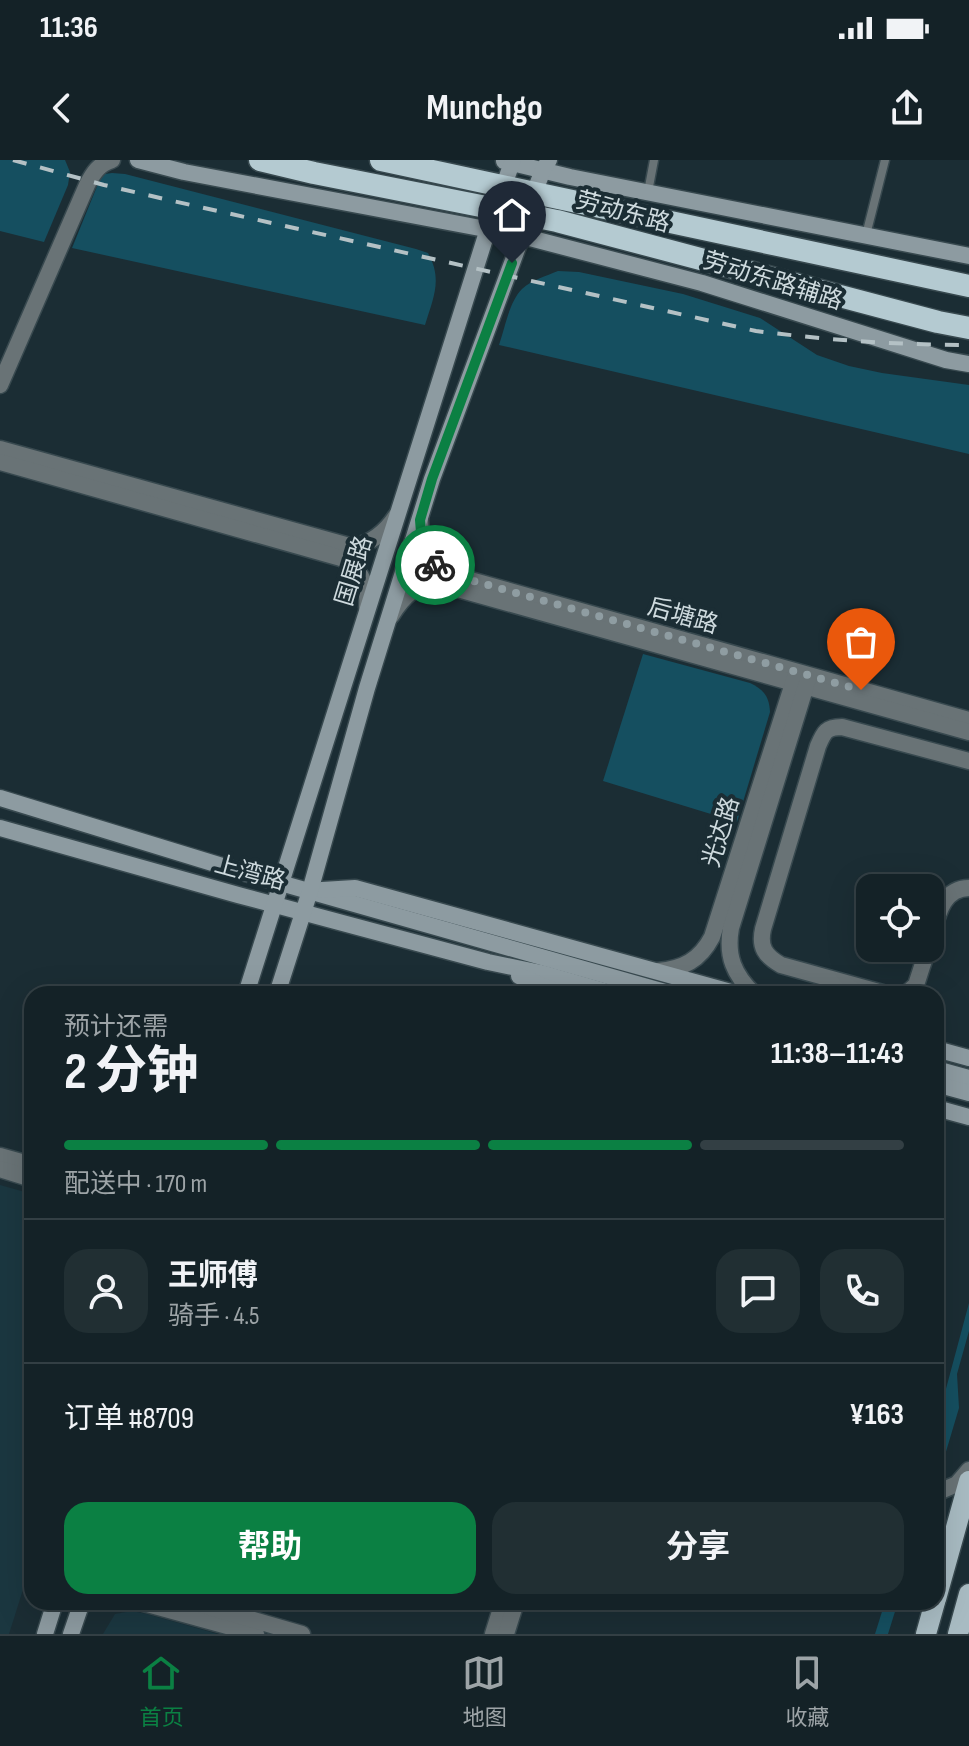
<!DOCTYPE html>
<html lang="zh">
<meta charset="utf-8">
<style>
body{margin:0;font-family:"Sofia Sans Condensed","Noto Sans SC",sans-serif;background:#212f33;color:#f1f3f6;height:100vh;display:flex;flex-direction:column;font-size:30px;white-space:nowrap}
*{box-sizing:border-box;margin:0}
p{font-size:26px;color:#9da4a7}
.icon{flex:none;width:44px;height:44px;fill:none;stroke:currentColor;stroke-width:2;stroke-linecap:round;stroke-linejoin:round}
.map{position:relative;flex:1;overflow:hidden}
.drawer{position:absolute;left:24px;top:826px;width:920px;height:624px;display:flex;flex-direction:column;background:#142227;border-radius:24px;box-shadow:0 8px 32px #0002,0 0 0 2px #333f44}
.drawer>*{flex:none}
.controls{position:absolute;left:856px;top:714px;display:grid;gap:16px}
.controls a{display:grid;place-items:center;width:88px;height:88px;border-radius:16px;background:#142227;box-shadow:0 8px 32px #0002,0 0 0 2px #333f44;font-size:40px}
.pin{position:absolute;display:grid;place-items:center;width:68px;height:68px;color:#fff;margin:-82px -34px;border-radius:50% 50% 50% 0;rotate:-45deg;box-shadow:0 0 8px #0007}
.pin .icon{rotate:45deg}
.courier{position:absolute;display:grid;place-items:center;width:80px;height:80px;margin:-40px;border:6px solid #0b8043;border-radius:50%;background:#fff;color:#222;box-shadow:0 2px 10px #0007}
.summary em{font-style:normal;font-weight:700}
.summary div{display:flex;flex-direction:column-reverse}
.summary{display:flex;align-items:center;justify-content:space-between;height:136px;padding:0 40px}
h1{font-size:52px;font-weight:700;line-height:60px}
.bar{display:grid;grid-template-columns:repeat(4,1fr);gap:12px 8px;align-content:center;height:96px;padding:0 40px}
.bar i{height:10px;border-radius:6px;background:#333f44}
.bar .selected{background:#0b8043}
.bar p{grid-column:span 4}
.line{display:flex;align-items:center;gap:20px;padding:0 40px;border-top:2px solid #333f44}
.line div{flex:1}
.round{display:grid;place-items:center;flex:none;width:84px;height:84px;border-radius:24px;background:#212f33}
.cta{display:flex;gap:16px;margin-top:auto;padding:16px 40px}
.cta a{flex:1;height:92px;border-radius:24px;background:#0b8043;color:#fff;font-size:32px;font-weight:700;line-height:92px;text-align:center}
.cta a+a{background:#212f33;color:#f1f3f6}
.status{display:flex;justify-content:space-between;align-items:center;height:56px;padding:0 40px;background:#142227;direction:ltr}
.status svg{height:22px;fill:currentColor}
header{display:flex;justify-content:space-between;align-items:center;height:104px;padding:0 40px;background:#142227;font-size:36px;font-weight:700}
.tab-bar{display:flex;justify-content:space-around;align-items:center;height:112px;border-top:2px solid #333f44;background:#142227;font-size:22px;color:#9da4a7}
.tab-bar a{display:grid;justify-items:center;gap:4px}
.tab-bar .selected{color:#0b8043}
.map>svg:first-child{display:block}
.built{fill:#1b3740}
.green{fill:#154f60}
.lines{fill:none;stroke-linecap:round;stroke-linejoin:round}
.service-casing{stroke:#38494f;stroke-width:11}
.minor-casing{stroke:#38494f;stroke-width:19}
.tertiary-casing{stroke:#38494f;stroke-width:19}
.secondary-casing{stroke:#38494f;stroke-width:19}
.primary-casing{stroke:#38494f;stroke-width:23}
.trunk-casing{stroke:#38494f;stroke-width:25}
.service{stroke:#697376;stroke-width:8}
.minor{stroke:#697376;stroke-width:16}
.tertiary{stroke:#697376;stroke-width:16}
.secondary{stroke:#8d9ba1;stroke-width:16}
.primary{stroke:#a8bbc2;stroke-width:20}
.trunk{stroke:#b4cad1;stroke-width:22}
.rail{stroke:#b4c1c5;stroke-width:4;stroke-dasharray:14 14;stroke-linecap:butt}
.done{stroke:#8f9da2;stroke-width:8;stroke-dasharray:0 14.4}
.route{stroke:#0b8043;stroke-width:10}
.labels{text-anchor:middle;dominant-baseline:central;stroke-width:8;stroke-linejoin:round;paint-order:stroke}
.street-label{font-size:24px;fill:#cedade;stroke:#1b2d34}
</style>
<div class="status"><b>11:36</b><svg viewBox="0 0 49 12"><path d="M0 12V9h3v3zM5 12V6h3v6zM10 12V3h3v9zM15 12V0h3v12zM26 1h20v11H26zM47 4h2v5h-2z"/></svg></div>
<header><svg class="icon" aria-label="back" viewBox="0 0 24 24"><path d="M15 5l-7 7 7 7"/></svg>Munchgo<svg class="icon" aria-label="share" viewBox="0 0 24 24"><path d="M12 15V3M7 8l5-5 5 5M5 13v7h14v-7"/></svg></header>
<div class="map">
<svg width="969" height="1474" viewBox="0 0 969 1474">
<rect width="100%" height="100%" fill="#1b2d34"/>
<g class="built">
<path d="M0 1025 32 1034V1401L9 1474H0Z"/>
<path d="M132 1451 147 1454 218 1474H103L115 1454Z"/>
</g>
<g class="green">
<path d="M0 0H65L70 12 68 25 44 82 0 71Z"/>
<path d="M112 13 125 14 416 89 428 93C443 120 433 138 425 165L72 88 100 19 105 14Z"/>
<path d="M558 111 579 112 683 134 760 158 817 195 849 206 882 213 969 225V294L499 185C505 168 509 142 522 129 532 120 546 116 558 111Z"/>
<path d="M643 494 750 523C764 530 769 536 770 552L737 662 603 621Z"/>
<path d="M969 1143V1171L957 1214 959 1248 945 1295 941 1305 936 1308V1266Z"/>
<path d="M885 1442H898L888 1474H875Z"/>
</g>
<g class="lines">
<defs>
<g id="service">
<path d="M648 32 654 0"/>
<path d="M866 75 885 0"/>
</g>
<g id="minor">
<path d="M930 781C937 759 941 728 969 728"/>
<path d="M886 834 781 805C765 796 759 787 763 769L818 586C824 572 826 567 842 567L969 601"/>
<path d="M906 834 916 825 928 788"/>
</g>
<g id="tertiary">
<path d="M0 225 87 25C93 13 99 4 112 0"/>
<path d="M0 289 353 387C372 383 385 373 396 356"/>
<path d="M0 302 341 398C361 409 369 425 367 447"/>
<path d="M420 360C421 390 427 405 456 416L969 560"/>
<path d="M391 456C402 438 417 421 440 424L969 572"/>
<path d="M658 811C683 809 700 800 712 777L796 514"/>
<path d="M754 834C734 815 726 796 731 768L809 516"/>
<path d="M0 996 32 1005"/>
<path d="M0 1009 32 1019"/>
<path d="M936 1333 957 1324 969 1310"/>
<path d="M936 1372 942 1384 944 1405"/>
<path d="M140 1442 256 1474"/>
<path d="M192 1442 302 1474"/>
<path d="M493 1474 503 1442"/>
<path d="M506 1474 516 1442"/>
</g>
<g id="secondary">
<path d="M138 0 184 12 522 76 702 123 946 200 969 204"/>
<path d="M504 1 570 17 969 96"/>
<path d="M0 638 245 713 672 834"/>
<path d="M0 668 238 735 488 802 541 813 614 834"/>
<path d="M322 730 355 728 738 834"/>
<path d="M519 816 562 834"/>
<path d="M246 834 488 69 513 0"/>
<path d="M277 834 310 731 367 528 432 319 522 76 534 33 543 10 549 0"/>
<path d="M936 889 969 898"/>
<path d="M936 909 969 918"/>
<path d="M936 924 969 933"/>
<path d="M936 948 969 957"/>
<path d="M45 1474 55 1442"/>
<path d="M71 1474 82 1442"/>
</g>
<g id="primary">
<path d="M936 1439 969 1321"/>
<path d="M926 1474 935 1442"/>
<path d="M958 1474 969 1434"/>
</g>
<g id="trunk">
<path d="M260 0 314 13 557 61 938 162 969 168"/>
<path d="M381 0 969 126"/>
</g>
</defs>
<use href="#service" class="service-casing"/>
<use href="#minor" class="minor-casing"/>
<use href="#tertiary" class="tertiary-casing"/>
<use href="#secondary" class="secondary-casing"/>
<use href="#primary" class="primary-casing"/>
<use href="#trunk" class="trunk-casing"/>
<use href="#service" class="service"/>
<use href="#minor" class="minor"/>
<use href="#tertiary" class="tertiary"/>
<use href="#secondary" class="secondary"/>
<use href="#primary" class="primary"/>
<use href="#trunk" class="trunk"/>
<path class="rail" d="M13 0 104 25 173 41 756 171C827 180 898 185 969 185"/>
</g>
<g class="lines">
<path class="done" d="M435 405 444 412 456 416 861 530"/>
<path class="route" d="M435 405 426 395 422 384 420 360 432 319 512 103"/>
</g>
<g class="labels">
<g class="street-label">
<text transform="translate(623 52) rotate(15)">劳动东路</text>
<text transform="translate(773 121) rotate(17)">劳动东路辅路</text>
<text transform="translate(354 411) rotate(-73)">国展路</text>
<text transform="translate(683 456) rotate(16)">后塘路</text>
<text transform="translate(721 672) rotate(-73)">光达路</text>
<text transform="translate(250 713) rotate(15)">上湾路</text>
</g>
</g>
</svg>
<div class="controls">
<a><svg class="icon" aria-label="locate" viewBox="0 0 24 24"><circle cx="12" cy="12" r="6"/><path d="M12 2v4M12 18v4M2 12h4M18 12h4"/></svg></a>
</div>
<div class="pin" style="left:861px;top:530px;background:#ea580c"><svg class="icon" aria-label="bag" viewBox="0 0 24 24"><path d="M5 8h14l-1 12H6zM9 8a3 3 0 0 1 6 0"/></svg></div>
<div class="pin" style="left:512px;top:103px;background:#1f2937"><svg class="icon" aria-label="home" viewBox="0 0 24 24"><path d="M3 11l9-7 9 7M6 9v11h12V9"/></svg></div>
<div class="courier" style="left:435px;top:405px"><svg class="icon" aria-label="bike" viewBox="0 0 24 24"><circle cx="6" cy="16" r="4"/><circle cx="18" cy="16" r="4"/><path d="M6 16l4-8h5l3 8M10 8l3 8H6M13 5h3"/></svg></div>
<section class="drawer">
<div class="summary"><div><h1>2 分钟</h1><p>预计还需</p></div><em>11:38–11:43</em></div>
<div class="bar"><i class="selected"></i><i class="selected"></i><i class="selected"></i><i></i><p>配送中 · 170 m</p></div>
<div class="line" style="height:144px"><a class="round"><svg class="icon" aria-label="person" viewBox="0 0 24 24"><circle cx="12" cy="8" r="4"/><path d="M4 21q1-7 8-7t8 7"/></svg></a><div><b>王师傅</b><p>骑手 · 4.5</p></div><a class="round"><svg class="icon" aria-label="chat" viewBox="0 0 24 24"><path d="M4 5h16v11H9l-5 4z"/></svg></a><a class="round"><svg class="icon" aria-label="phone" viewBox="0 0 24 24"><path d="M5 4h4l2 5-3 2q2 4 5 5l2-3 5 2v4C11 20 4 13 5 4z"/></svg></a></div>
<div class="line" style="height:104px"><div>订单 #8709</div><b>¥163</b></div>
<div class="cta"><a>帮助</a><a>分享</a></div>
</section>
</div>
<nav class="tab-bar">
<a class="selected"><svg class="icon" aria-label="home" viewBox="0 0 24 24"><path d="M3 11l9-7 9 7M6 9v11h12V9"/></svg>首页</a>
<a><svg class="icon" aria-label="map" viewBox="0 0 24 24"><path d="M3 6l6-2 6 2 6-2v14l-6 2-6-2-6 2zM9 4v14M15 6v14"/></svg>地图</a>
<a><svg class="icon" aria-label="saved" viewBox="0 0 24 24"><path d="M7 4h10v16l-5-4-5 4z"/></svg>收藏</a>
</nav>
